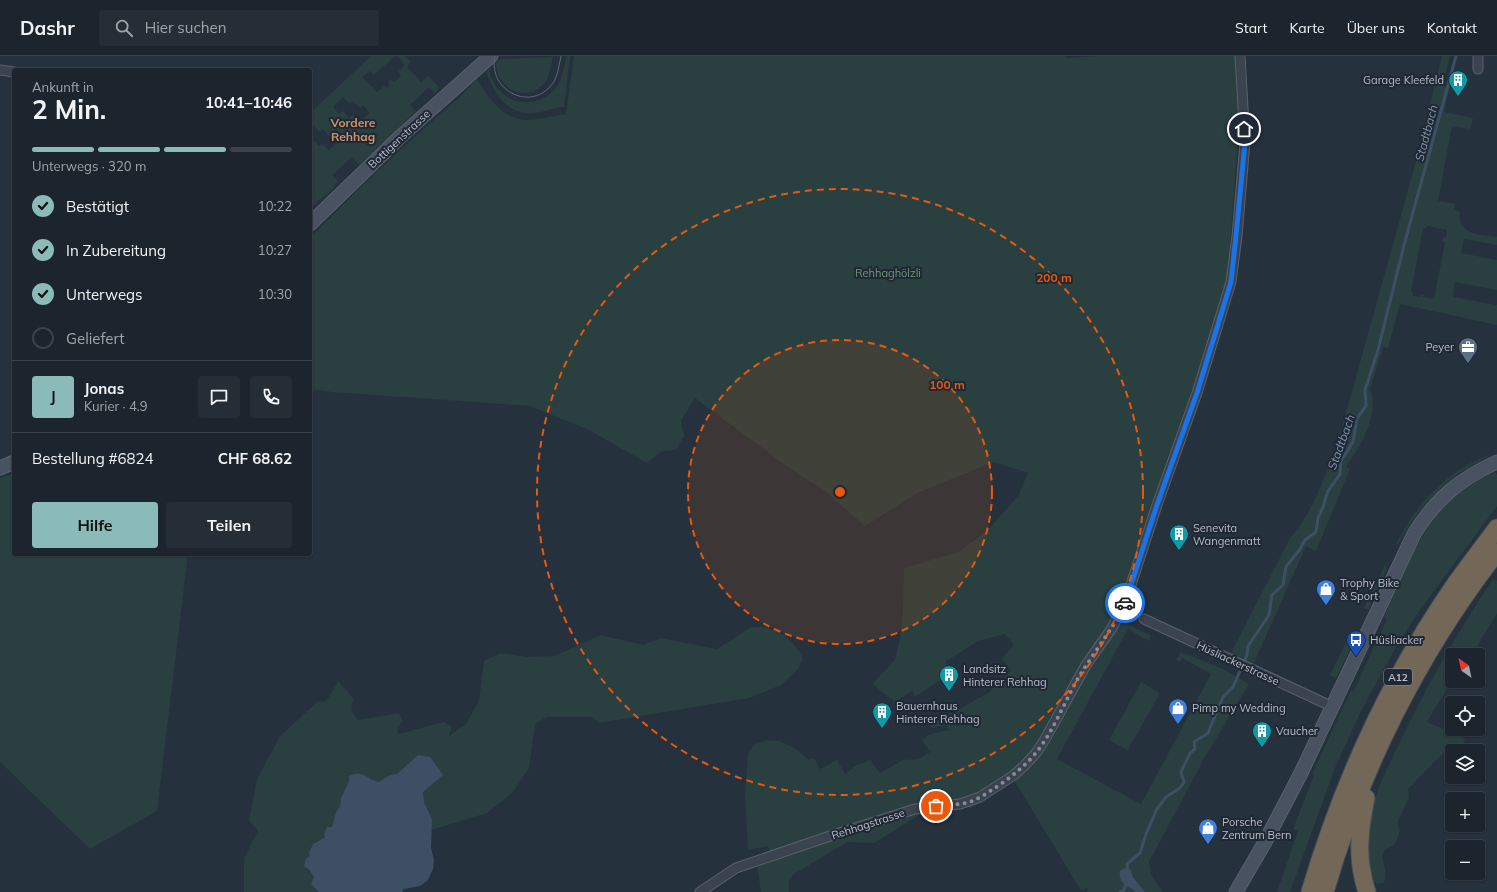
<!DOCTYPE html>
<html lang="de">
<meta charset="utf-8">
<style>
body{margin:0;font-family:Mulish,sans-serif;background:#252d36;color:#f1f3f6;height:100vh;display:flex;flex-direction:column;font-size:15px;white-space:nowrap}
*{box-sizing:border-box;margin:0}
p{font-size:13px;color:#a0a5aa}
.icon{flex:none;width:22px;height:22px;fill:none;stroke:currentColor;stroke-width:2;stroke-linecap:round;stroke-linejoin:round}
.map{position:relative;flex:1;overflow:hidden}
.sheet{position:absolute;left:12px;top:12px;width:300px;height:488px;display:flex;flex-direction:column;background:#1c252e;border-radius:4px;box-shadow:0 1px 3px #0004,0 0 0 1px #3a424a}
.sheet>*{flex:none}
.needle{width:26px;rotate:327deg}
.buttons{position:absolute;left:1445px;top:592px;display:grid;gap:8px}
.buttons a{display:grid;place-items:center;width:40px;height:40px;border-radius:4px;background:#1c252e;box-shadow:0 1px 3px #0004,0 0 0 1px #3a424a;font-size:20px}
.pin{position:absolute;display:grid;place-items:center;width:34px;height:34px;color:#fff;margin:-17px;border:2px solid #fff;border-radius:50%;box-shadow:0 1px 4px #0007}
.courier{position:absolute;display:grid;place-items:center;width:40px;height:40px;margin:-20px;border:3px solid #1a73e8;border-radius:50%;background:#fff;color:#222;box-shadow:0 1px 5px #0007}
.head em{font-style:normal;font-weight:700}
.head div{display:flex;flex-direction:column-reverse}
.head{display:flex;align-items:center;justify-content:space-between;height:68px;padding:0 20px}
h1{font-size:26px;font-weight:700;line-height:30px}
.bar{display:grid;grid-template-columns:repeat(4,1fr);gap:6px 4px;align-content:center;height:48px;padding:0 20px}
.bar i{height:5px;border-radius:3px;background:#3a424a}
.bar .active{background:#8bbbb9}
.bar p{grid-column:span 4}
.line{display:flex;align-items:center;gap:10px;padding:0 20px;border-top:1px solid #3a424a}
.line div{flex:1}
.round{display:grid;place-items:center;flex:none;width:42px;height:42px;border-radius:4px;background:#252d36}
ol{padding:0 20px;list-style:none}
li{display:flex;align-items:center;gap:12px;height:44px}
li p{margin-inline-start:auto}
li .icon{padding:4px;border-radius:50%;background:#8bbbb9;color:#111;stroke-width:4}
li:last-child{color:#a0a5aa}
li i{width:22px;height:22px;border:2px solid #3a424a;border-radius:50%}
.action{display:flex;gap:8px;margin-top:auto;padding:8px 20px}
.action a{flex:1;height:46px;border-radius:4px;background:#8bbbb9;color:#111;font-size:16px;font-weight:700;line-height:46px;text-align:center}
.action a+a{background:#252d36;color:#f1f3f6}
header{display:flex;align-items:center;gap:24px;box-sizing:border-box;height:56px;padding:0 20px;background:#1c252e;border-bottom:1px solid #3a424a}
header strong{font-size:19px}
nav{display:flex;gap:22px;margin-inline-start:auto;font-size:14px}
.search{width:280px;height:36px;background:#252d36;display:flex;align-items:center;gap:10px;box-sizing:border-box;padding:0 14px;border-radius:4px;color:#a0a5aa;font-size:15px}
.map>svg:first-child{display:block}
.green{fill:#293f40;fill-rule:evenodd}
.water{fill:#3d4f65}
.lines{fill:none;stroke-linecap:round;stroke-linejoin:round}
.stream{stroke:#3d4f65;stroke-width:3}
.street-casing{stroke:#58616c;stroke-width:11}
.secondary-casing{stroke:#58616c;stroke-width:15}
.highway-casing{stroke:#454e59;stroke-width:19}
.street{stroke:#3a434e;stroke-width:9}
.secondary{stroke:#495261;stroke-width:13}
.highway{stroke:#736858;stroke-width:17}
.tram{stroke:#5d6775;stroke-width:1}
.done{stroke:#848d98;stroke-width:4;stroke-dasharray:0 7.2}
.route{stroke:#1a73e8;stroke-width:5}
.ring{fill:none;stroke:#e8590c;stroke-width:2;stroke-dasharray:7 5}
.labels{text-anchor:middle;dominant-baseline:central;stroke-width:4;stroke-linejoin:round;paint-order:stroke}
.shield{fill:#1f2833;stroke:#89919c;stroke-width:1}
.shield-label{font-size:10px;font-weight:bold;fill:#b7bec9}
.poi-label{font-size:11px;fill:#b7bec9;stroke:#1f2833;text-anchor:start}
.street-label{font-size:11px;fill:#b7bec9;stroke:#1f2833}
.park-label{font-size:11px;fill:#6f9878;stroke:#1f2833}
.neighbourhood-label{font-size:12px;font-weight:bold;fill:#ce946c;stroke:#1f2833}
.water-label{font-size:12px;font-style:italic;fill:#8095ae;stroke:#1f2833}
.centre{fill:#e8590c;stroke:#1f2833;stroke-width:2}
.ring-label{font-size:12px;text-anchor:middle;font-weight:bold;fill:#e8590c;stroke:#1f2833;stroke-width:4;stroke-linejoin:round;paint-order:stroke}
</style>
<header>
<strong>Dashr</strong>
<div class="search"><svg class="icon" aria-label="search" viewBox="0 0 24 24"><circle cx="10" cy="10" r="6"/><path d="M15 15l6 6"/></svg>Hier suchen</div>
<nav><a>Start</a><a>Karte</a><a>Über uns</a><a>Kontakt</a></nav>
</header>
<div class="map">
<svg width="1497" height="836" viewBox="0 0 1497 836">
<rect width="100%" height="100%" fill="#26313e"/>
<g class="green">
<path d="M371 0H395L374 19 370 15 362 21 377 36 384 30 387 32 390 29 388 26 391 23 394 26 401 20 398 16 405 9 397 0H405L411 6 407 11 421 26 428 20 439 31 438 34 435 37 429 31 410 49 416 55 359 109 352 101 332 119 338 125 334 130 335 131 310 152V86L312 83 319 90 322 88 329 94 339 85 333 78 329 80 323 73 319 76 313 69 310 72V57ZM343 41 350 48 353 45 360 52 363 49 370 57 359 66 353 59 349 62 343 55 339 58 333 51Z"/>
<path d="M567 0H570L564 51C554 51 544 56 534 57 506 59 495 38 486 16L489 13C491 22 494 29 500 35 516 52 545 49 557 30 563 21 564 10 567 0Z"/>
<path d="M574 0H1065V2L1100 0H1235L1239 67 1230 191 1226 224 1206 299 1122 543 1109 569 1036 694 1015 712 995 727 969 741 953 745 916 748 770 795 767 790 748 794 745 739 748 698 755 688 768 684 780 685 796 693 809 704 814 702 820 713 837 704 845 718 857 709 870 704 880 717 903 704 918 703 930 696 922 684 930 678 949 674 947 669 932 672 930 669 988 637 1011 615 1002 602 1014 589 1005 578 978 585 945 606 951 617 915 641 912 635 895 646 872 628 895 604 900 582 903 555 904 512 959 496 988 474 1018 440 1028 417 994 406 917 437 865 470 825 435 781 406 695 342 681 365 684 380 676 394 662 395 647 407 589 374 530 350 332 336 310 333V182C341 150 374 118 407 88 430 66 456 47 477 23 488 41 502 63 526 64 539 64 553 60 566 58Z"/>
<path d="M1442 0H1450L1443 29 1450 31 1444 56 1473 62 1470 73 1452 70 1438 145 1455 148 1454 154 1460 156C1460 158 1459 163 1460 165 1465 180 1485 179 1497 181V189L1464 183 1461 197 1497 204V234L1455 226 1453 241 1497 249V269L1400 248 1388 292 1383 291 1370 333C1380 356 1361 392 1346 410L1350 413 1316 495 1306 490 1254 607 1231 597 1290 482C1317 451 1329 409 1342 371L1412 120ZM1427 170 1447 174 1446 181H1443L1442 185 1445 186 1434 243 1423 241 1424 239 1421 238 1420 241 1413 240 1414 237 1411 236 1423 172H1426Z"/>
<path d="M553 1C551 9 550 18 546 25 529 49 496 34 496 7L501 3Z"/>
<path d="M1488 399 1489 400C1447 420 1423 445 1400 485L1397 489 1396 488C1416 448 1446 416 1488 399Z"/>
<path d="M1495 416 1497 419V450L1420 554 1396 591 1361 655 1335 712 1290 836H1277L1298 775 1293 773 1314 719 1312 718 1351 635 1353 636 1387 563 1384 562C1404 517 1422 464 1463 434 1473 427 1484 421 1495 416Z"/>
<path d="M14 417V498H188L157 755 90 793 0 706V422Z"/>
<path d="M1385 509 1387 513 1368 554 1364 552Z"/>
<path d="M1493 523 1497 525V557L1472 599H1452V624L1427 666 1462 681 1465 684 1463 689 1455 691 1452 694 1442 698 1408 733 1409 742 1397 767 1400 775 1395 788 1385 794 1382 799C1384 809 1387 817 1384 827L1377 828 1373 825C1367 806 1366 784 1369 764 1375 737 1387 712 1399 688 1426 631 1458 575 1493 523Z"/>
<path d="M1121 564 1151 580 1149 585 1128 573 1057 703 1141 748 1211 618 1182 602 1180 606 1176 604 1181 596 1223 613 1249 628 1205 701 1149 806 1151 818 1163 836H1145L1133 821 1131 814 1126 830 1134 834 1135 836H1087L1088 832 1083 834 1080 833 1014 724 973 751 921 758 874 787 847 786 794 818 789 823V836H761L757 809 800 793 917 756 966 750 1013 723Z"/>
<path d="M751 571C756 571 762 570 767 572 782 575 796 588 803 602L798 613 781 629 749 642 599 667 592 661H547L535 668 529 712 513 736 487 757 431 774 432 763 424 746 418 699 398 717 388 720 379 726 374 725 371 722 349 720V725L341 742 340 750 336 756 332 771 325 781 316 785 310 800 304 810 314 821 319 836H244V802L258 775 249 765 257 723 280 680 318 645 326 646 338 625 354 643C349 652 352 656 358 664L399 657 403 665 397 671 398 678 444 666 452 670 449 680 466 668 479 645 484 605 500 597 527 601 554 600 601 579 643 589 661 582 717 593Z"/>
<path d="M1348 582 1354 585 1336 622 1330 619Z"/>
<path d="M1141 626 1160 637 1128 694 1109 684Z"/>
</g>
<g class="water">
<path d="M418 699 430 701 443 719 423 736 424 746 432 763 431 792 434 804 433 813 428 824 420 830 404 833 402 836H319L311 828 314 821 309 814 304 810 306 803 310 800 309 797 313 788 325 781 324 778 327 771H332L336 756 340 750 341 742 349 725V720C364 713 367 724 379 726L388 720 398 717Z"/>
<path d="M1125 812 1131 814 1133 821 1145 836H1135L1134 834C1126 830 1118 826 1120 815Z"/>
</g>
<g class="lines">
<g class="stream">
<path d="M1128 816 1127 808 1140 797 1146 778 1157 753 1166 741 1180 732 1184 726 1181 716 1190 697 1195 693 1194 686 1208 677 1223 641 1233 631 1247 599 1248 590 1269 559 1272 539 1283 529 1286 511 1300 493 1305 484 1316 476 1318 462 1323 451 1328 435 1340 418 1341 405 1353 386 1357 362 1366 350 1365 334 1378 294 1404 189 1456 0"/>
<path d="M1120 836 1124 834 1126 827"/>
</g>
<defs>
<g id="street">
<path d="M1478 13V0"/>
<path d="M0 14 14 16"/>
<path d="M1144 563 1333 651"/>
<path d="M700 836 736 812 824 782 915 753 960 748 980 741 1014 719 1024 710 1036 697 1044 685 1086 609 1112 572 1126 544 1157 449 1197 337 1231 226 1237 180 1245 86 1240 0"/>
</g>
<g id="secondary">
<path d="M310 168 401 80 491 0"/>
<path d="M0 412 14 406"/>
<path d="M1236 836 1265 786 1301 717 1414 478C1436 443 1459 423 1497 406"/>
</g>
<g id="highway">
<path d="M1366 742C1359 775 1356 803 1367 836"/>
<path d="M1310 836C1342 728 1390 623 1454 530 1468 510 1483 491 1497 472"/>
<path d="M1325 836C1360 714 1419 596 1497 496"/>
</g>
</defs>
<use href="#street" class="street-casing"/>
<use href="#secondary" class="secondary-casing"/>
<use href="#highway" class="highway-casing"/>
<use href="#street" class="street"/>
<use href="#secondary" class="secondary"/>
<use href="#highway" class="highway"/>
<path class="tram" d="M495 0C487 35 532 57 553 27 558 19 559 9 561 0"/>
</g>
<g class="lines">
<path class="done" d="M936 750C946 749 956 749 966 747 978 744 988 736 998 730 1012 720 1024 711 1035 698 1053 677 1065 644 1080 619 1095 595 1113 573 1125 547"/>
<path class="route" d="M1125 547 1157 449 1197 337 1231 226 1236 180 1245 86 1244 73"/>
</g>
<circle cx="840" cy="436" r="152" fill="#e8590c" fill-opacity=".12"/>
<g class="ring">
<circle cx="840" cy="436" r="152"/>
<circle cx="840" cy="436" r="303"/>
</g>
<defs>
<symbol id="building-pin" viewBox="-11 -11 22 30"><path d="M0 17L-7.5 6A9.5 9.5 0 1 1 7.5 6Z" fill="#0f9aa8" stroke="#1f2833"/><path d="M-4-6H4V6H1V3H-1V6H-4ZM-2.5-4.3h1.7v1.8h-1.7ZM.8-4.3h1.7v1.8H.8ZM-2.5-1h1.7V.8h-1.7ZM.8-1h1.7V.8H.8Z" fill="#fff"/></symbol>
<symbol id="office-pin" viewBox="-11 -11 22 30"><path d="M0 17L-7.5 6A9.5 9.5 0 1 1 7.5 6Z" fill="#5c6f8a" stroke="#1f2833"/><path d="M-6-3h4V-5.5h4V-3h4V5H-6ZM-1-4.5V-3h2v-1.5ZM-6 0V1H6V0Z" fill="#fff"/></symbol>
<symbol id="shop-pin" viewBox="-11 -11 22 30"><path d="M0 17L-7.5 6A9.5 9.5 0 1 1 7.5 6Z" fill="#3f7fe0" stroke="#1f2833"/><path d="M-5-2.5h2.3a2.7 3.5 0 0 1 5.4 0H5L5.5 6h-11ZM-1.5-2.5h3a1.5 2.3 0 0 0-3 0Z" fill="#fff"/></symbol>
<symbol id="bus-pin" viewBox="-11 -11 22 30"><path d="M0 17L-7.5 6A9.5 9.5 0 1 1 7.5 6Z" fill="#1a4fb4" stroke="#1f2833"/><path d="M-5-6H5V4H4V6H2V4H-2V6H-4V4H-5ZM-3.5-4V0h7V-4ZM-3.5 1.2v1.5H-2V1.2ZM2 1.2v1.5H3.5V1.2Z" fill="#fff"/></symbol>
</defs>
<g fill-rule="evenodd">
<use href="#building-pin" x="1447" y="13" width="22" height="30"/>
<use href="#office-pin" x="1457" y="280" width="22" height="30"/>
<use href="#building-pin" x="1168" y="467" width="22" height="30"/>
<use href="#shop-pin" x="1315" y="522" width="22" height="30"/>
<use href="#bus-pin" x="1345" y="573" width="22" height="30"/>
<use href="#building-pin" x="938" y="608" width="22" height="30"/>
<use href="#shop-pin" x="1167" y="641" width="22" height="30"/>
<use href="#building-pin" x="871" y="645" width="22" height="30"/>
<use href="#building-pin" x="1251" y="664" width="22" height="30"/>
<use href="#shop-pin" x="1197" y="761" width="22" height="30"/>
</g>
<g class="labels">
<rect class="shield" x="1384" y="613" width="28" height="16" rx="3"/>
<g class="shield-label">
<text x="1398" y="621">A12</text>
</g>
<g class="poi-label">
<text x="1444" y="24" text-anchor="end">Garage Kleefeld</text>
<text x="1454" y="291" text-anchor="end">Peyer</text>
<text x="1193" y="472">Senevita<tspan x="1193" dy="13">Wangenmatt</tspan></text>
<text x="1340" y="527">Trophy Bike<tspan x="1340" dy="13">&amp; Sport</tspan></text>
<text x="1370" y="584">Hüsliacker</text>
<text x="963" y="613">Landsitz<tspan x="963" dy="13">Hinterer Rehhag</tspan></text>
<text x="896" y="650">Bauernhaus<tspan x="896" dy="13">Hinterer Rehhag</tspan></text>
<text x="1192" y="652">Pimp my Wedding</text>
<text x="1276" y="675">Vaucher</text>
<text x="1222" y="766">Porsche<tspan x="1222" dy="13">Zentrum Bern</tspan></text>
</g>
<g class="street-label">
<text transform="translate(399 83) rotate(-43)">Bottigenstrasse</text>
<text transform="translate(1238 607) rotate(25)">Hüsliackerstrasse</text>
<text transform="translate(868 768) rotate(-18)">Rehhagstrasse</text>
</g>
<g class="park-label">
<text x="888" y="217">Rehhaghölzli</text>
</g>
<g class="neighbourhood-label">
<text x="353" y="66">Vordere<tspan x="353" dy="14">Rehhag</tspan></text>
</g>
<g class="water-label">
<text transform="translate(1426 77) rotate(-75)">Stadtbach</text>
<text transform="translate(1341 386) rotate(-70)">Stadtbach</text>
</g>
</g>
<circle cx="840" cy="436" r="6" class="centre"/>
<g class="ring-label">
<text x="1054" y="226">200 m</text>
<text x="947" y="333">100 m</text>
</g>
</svg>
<div class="buttons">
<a><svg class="needle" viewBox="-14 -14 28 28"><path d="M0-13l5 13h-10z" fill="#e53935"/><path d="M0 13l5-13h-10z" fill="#a0a5aa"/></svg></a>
<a><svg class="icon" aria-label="locate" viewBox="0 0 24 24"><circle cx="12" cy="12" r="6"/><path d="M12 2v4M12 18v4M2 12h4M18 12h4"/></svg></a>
<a><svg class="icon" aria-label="layers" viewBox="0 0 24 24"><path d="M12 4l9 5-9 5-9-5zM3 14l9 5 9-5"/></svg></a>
<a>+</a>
<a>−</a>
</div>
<div class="pin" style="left:936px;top:750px;background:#ea580c"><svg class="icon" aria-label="bag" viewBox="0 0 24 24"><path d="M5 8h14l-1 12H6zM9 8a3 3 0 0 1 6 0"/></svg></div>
<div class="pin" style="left:1244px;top:73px;background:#1f2937"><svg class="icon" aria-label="home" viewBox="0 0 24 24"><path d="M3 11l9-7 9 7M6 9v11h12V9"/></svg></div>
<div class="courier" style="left:1125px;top:547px"><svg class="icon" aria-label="car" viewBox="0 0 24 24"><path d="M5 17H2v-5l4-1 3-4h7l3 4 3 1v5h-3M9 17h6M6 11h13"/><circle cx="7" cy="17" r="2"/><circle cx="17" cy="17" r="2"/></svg></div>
<section class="sheet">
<div class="head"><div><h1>2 Min.</h1><p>Ankunft in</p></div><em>10:41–10:46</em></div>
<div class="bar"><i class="active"></i><i class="active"></i><i class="active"></i><i></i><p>Unterwegs · 320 m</p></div>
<ol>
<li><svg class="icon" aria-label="check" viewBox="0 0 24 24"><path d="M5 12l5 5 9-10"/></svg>Bestätigt<p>10:22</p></li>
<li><svg class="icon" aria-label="check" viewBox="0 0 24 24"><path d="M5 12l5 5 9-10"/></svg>In Zubereitung<p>10:27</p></li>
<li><svg class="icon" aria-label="check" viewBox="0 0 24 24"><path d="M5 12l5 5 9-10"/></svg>Unterwegs<p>10:30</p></li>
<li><i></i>Geliefert</li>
</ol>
<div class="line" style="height:72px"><b class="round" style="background:#8bbbb9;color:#111">J</b><div><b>Jonas</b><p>Kurier · 4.9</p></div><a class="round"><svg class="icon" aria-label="chat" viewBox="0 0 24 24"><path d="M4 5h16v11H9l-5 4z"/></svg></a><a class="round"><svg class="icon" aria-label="phone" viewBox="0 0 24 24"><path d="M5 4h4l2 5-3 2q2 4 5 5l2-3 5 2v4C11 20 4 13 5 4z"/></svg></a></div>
<div class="line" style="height:52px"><div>Bestellung #6824</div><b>CHF 68.62</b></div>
<div class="action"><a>Hilfe</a><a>Teilen</a></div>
</section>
</div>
